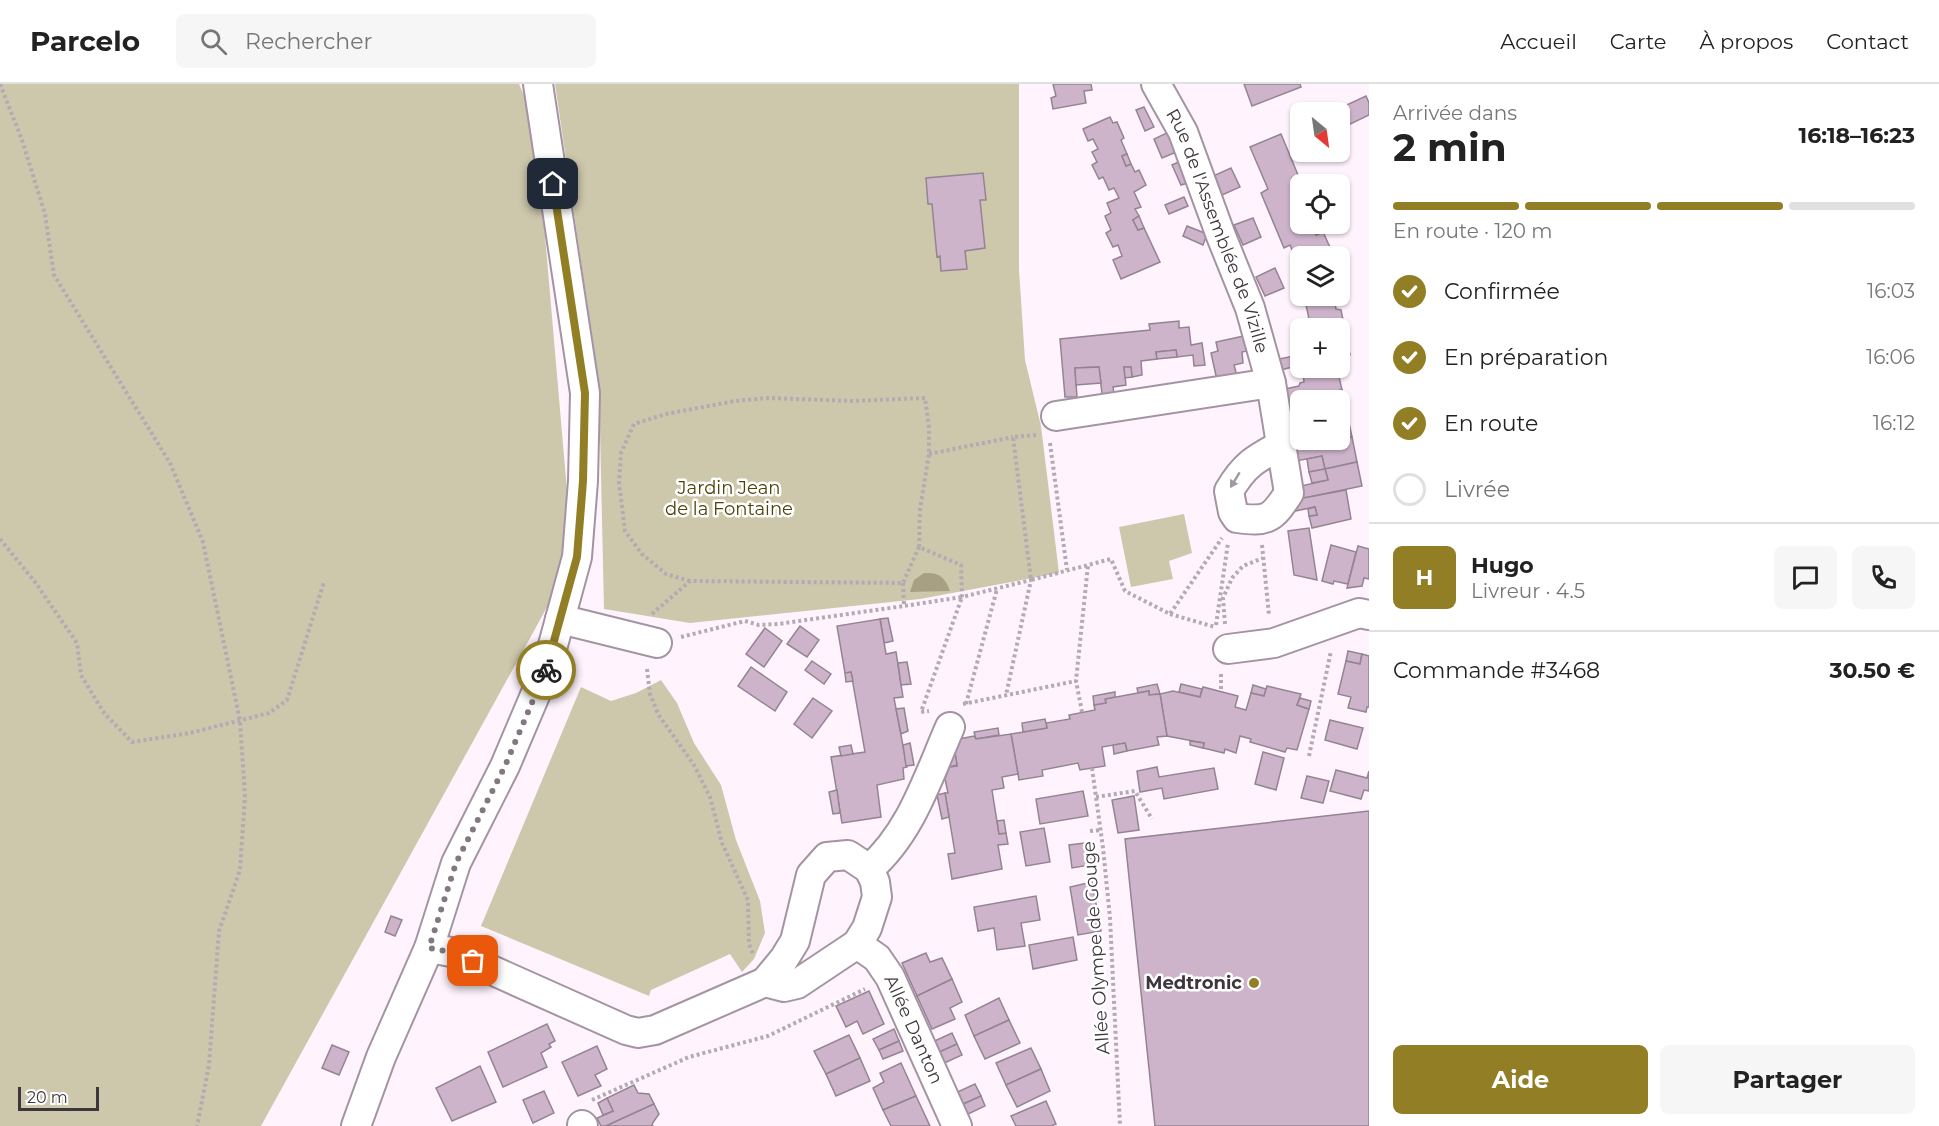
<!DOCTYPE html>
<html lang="fr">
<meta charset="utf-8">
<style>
body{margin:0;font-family:Montserrat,sans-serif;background:#f6f6f6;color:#222;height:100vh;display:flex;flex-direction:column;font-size:22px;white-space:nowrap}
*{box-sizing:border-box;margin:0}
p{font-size:20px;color:#767676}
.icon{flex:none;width:33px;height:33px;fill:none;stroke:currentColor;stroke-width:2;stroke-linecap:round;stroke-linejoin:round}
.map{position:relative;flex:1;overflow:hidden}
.details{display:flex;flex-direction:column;background:#fff;width:570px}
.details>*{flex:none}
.needle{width:39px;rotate:151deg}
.buttons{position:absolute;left:1290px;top:18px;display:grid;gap:12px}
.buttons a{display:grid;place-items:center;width:60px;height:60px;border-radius:9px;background:#fff;box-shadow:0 2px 4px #0004;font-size:30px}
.scale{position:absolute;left:18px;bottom:15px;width:81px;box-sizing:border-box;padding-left:6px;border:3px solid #3d363c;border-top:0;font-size:16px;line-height:21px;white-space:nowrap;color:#3d363c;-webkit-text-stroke:4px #fff;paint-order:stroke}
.pin{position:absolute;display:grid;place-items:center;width:51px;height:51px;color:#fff;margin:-26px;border-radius:12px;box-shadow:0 3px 9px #0006}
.courier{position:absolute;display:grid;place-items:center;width:60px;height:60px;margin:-30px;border:4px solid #917e25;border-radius:50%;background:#fff;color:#222;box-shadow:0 2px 8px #0007}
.head em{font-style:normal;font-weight:700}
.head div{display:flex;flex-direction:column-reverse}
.head{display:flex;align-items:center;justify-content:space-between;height:102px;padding:0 24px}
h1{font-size:39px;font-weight:700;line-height:45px}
.bar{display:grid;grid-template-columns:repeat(4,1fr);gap:9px 6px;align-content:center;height:72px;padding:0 24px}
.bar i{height:8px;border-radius:4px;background:#e0e0e0}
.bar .on{background:#917e25}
.bar p{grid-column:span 4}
.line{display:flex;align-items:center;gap:15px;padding:0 24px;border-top:2px solid #e0e0e0}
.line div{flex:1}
.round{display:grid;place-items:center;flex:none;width:63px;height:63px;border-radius:9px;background:#f6f6f6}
ol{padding:0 24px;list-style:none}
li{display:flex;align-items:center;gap:18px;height:66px}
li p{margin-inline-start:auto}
li .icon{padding:6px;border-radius:50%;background:#917e25;color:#fff;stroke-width:4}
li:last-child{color:#767676}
li i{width:33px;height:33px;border:3px solid #e0e0e0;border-radius:50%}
.button{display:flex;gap:12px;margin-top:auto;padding:12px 24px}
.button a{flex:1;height:69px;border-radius:9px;background:#917e25;color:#fff;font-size:24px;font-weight:700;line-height:69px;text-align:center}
.button a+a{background:#f6f6f6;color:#222}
header{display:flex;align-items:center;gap:36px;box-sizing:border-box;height:84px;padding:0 30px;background:#fff;border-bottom:2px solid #e0e0e0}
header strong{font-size:28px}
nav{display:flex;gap:33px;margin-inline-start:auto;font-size:21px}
.search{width:420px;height:54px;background:#f6f6f6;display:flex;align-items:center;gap:15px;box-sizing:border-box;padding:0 21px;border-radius:9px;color:#767676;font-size:22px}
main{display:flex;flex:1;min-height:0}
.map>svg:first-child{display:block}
.green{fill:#cdc7ac}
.water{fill:#a7a082}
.building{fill:#cdb4cb;stroke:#948492;stroke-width:1.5}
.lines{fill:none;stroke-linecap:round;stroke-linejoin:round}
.minor-casing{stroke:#a494a3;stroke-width:32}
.path{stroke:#b4aab3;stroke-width:4;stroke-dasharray:3 3;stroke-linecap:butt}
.minor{stroke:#fff;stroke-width:28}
.oneway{fill:#9e9a9e}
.done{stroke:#817880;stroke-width:6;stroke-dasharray:0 10.8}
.route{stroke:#917e25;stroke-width:8}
.poi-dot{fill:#917e25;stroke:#fff;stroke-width:2}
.labels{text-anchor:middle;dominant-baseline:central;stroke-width:5;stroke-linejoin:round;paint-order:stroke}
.street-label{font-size:18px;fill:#3d363c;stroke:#fff}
.park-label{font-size:18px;fill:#4e4208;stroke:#fff}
.poi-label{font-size:18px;font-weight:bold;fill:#3d363c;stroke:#fff;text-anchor:end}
</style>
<header>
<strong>Parcelo</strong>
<div class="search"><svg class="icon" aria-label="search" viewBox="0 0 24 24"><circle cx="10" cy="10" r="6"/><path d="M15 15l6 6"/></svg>Rechercher</div>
<nav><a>Accueil</a><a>Carte</a><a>À propos</a><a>Contact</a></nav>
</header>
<main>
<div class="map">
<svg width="1369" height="1042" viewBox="0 0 1369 1042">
<rect width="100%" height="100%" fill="#fff4fe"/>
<g class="green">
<path d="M0 0H519L535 36 573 476 261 1042H0Z"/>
<path d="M555 0H1019V186L1025 276 1041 342 1059 489 920 515 690 539 604 525 599 301Z"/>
<path d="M1184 430 1192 469 1169 477 1173 495 1131 503 1119 443Z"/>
<path d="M661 596 677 619 694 659 721 701 736 756 760 817 765 849 754 875 742 888 730 870 651 906 649 912 481 842 581 603 611 617 636 609Z"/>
</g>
<path class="water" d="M924 489C939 488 945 493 950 507L910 508 914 496Z"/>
<g class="building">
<path d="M1053 0H1091L1092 6 1084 7 1086 19 1053 25 1051 14 1056 12Z"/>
<path d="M1244 0H1300L1301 3 1252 22Z"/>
<path d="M1366 12 1369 19V31L1342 44 1340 35 1344 33 1340 24Z"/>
<path d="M1144 23 1154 43 1145 47 1136 26Z"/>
<path d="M1110 33 1113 39 1117 38 1124 54 1121 56 1127 70 1122 72 1126 82 1131 80 1135 88 1139 86 1146 101 1134 108 1141 123 1135 125 1139 132 1133 136 1138 146 1144 144 1160 178 1121 195 1113 176 1122 172 1118 161 1113 163 1106 149 1111 146 1105 132 1111 129 1107 119 1119 114 1114 104 1109 106 1103 93 1099 95 1092 81 1097 78 1092 68 1098 65 1093 55 1088 57 1083 45Z"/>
<path d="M1173 46 1181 66 1162 74 1154 55Z"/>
<path d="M1281 50 1298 91 1292 94 1300 114V140H1311L1316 151 1323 148 1334 172H1300V185L1290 161 1284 164 1261 109 1268 105 1250 63Z"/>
<path d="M1127 70 1131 80 1126 82 1122 72Z"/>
<path d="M1181 77 1191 98 1181 101 1172 81Z"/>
<path d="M1231 84 1240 103 1222 111 1213 92Z"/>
<path d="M983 89 986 116H980L985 164 965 167 967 185 941 187 940 172 937 173 932 120H928L926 94Z"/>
<path d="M1298 91 1302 100H1300V113L1292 94Z"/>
<path d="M1184 113 1188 122 1169 130 1165 121Z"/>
<path d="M1139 132 1144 144 1138 146 1133 136Z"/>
<path d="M1253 134 1261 153 1243 161 1234 141Z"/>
<path d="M1311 140H1319L1323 148 1316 151Z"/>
<path d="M1187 142 1207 150 1203 161 1183 152Z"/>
<path d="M1275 184 1284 204 1265 212 1256 193Z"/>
<path d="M1304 212H1338L1334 215 1336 225 1341 226 1350 271 1340 273V244H1311Z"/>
<path d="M1179 237V244L1189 243 1191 261 1202 259 1205 281 1194 282 1193 271 1177 273 1176 266 1156 268 1157 275 1141 277 1142 291 1132 293 1131 283H1124L1126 301 1113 303 1114 310H1102L1099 283 1075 284 1077 313H1065L1060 255 1150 246 1149 240Z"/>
<path d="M1244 252 1247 267 1242 268 1243 279 1234 281 1237 292 1217 296 1211 269 1218 267 1216 258Z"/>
<path d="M1176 266 1177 273 1157 275 1156 268Z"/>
<path d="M1299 271 1300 281 1281 286 1279 275Z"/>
<path d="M1099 283 1101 299 1076 301 1075 284Z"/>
<path d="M1124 283H1131L1132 293 1125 294Z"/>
<path d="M1332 284H1337L1342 306 1283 318 1280 306 1299 302 1300 299 1304 298 1303 289Z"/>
<path d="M1342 306 1347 330 1340 331V316H1300V326L1285 330 1283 318Z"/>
<path d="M1300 326V340H1299L1296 327Z"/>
<path d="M1347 330 1352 353 1293 366 1291 354 1300 351V356H1340V331Z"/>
<path d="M1352 353 1357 378 1325 385 1322 372 1296 377 1293 366Z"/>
<path d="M1322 372 1325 385 1309 388 1307 375Z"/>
<path d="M1357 378 1362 402 1304 414 1301 402 1328 396 1325 385Z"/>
<path d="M1325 385 1328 396 1312 399 1309 388Z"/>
<path d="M1346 406 1351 435 1312 444 1309 432 1317 431 1315 423 1295 427 1293 416Z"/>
<path d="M1315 423 1317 431 1309 432 1308 425Z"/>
<path d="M1309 444 1317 496 1294 491 1288 447Z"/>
<path d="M1331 461 1356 468 1348 500 1334 497 1333 500 1322 497Z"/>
<path d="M1358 462 1369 465V495L1364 494 1362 502 1347 504Z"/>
<path d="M888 534 893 557 884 559 880 535Z"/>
<path d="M880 535 886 570 896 568 903 613 894 614 907 683 903 684 904 695 877 701 881 733 842 739 831 673 865 668 851 588 845 589 837 542Z"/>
<path d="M800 542 819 556 807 573 787 560Z"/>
<path d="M765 544 782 557 764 583 746 570Z"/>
<path d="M1348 567 1362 570 1360 580 1346 577Z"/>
<path d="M1362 570 1369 572V623H1367L1366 628 1348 624 1351 613 1338 610 1346 577 1360 580Z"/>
<path d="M812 577 831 590 824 600 805 586Z"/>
<path d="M907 578 911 600 901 601 898 579Z"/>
<path d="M751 583 787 608 775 627 738 602Z"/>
<path d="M851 588 853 597 846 598 845 589Z"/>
<path d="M1157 600 1160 610 1149 611V607L1138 609 1137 604Z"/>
<path d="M1181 600 1202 605 1200 613 1179 608Z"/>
<path d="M1253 601 1266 605 1264 612 1251 609Z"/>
<path d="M1267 602 1301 610 1297 621 1309 625 1297 666 1287 664 1285 668 1250 658 1251 655 1240 652 1236 669 1225 665 1224 669 1203 664 1204 659 1167 652 1160 610 1173 607 1200 613 1203 603 1238 612 1235 623 1246 626 1251 609 1264 612Z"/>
<path d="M1149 607V611L1160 610 1167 652 1157 653 1159 661 1127 667 1125 659 1102 663 1105 682 1080 686 1078 679 1042 686 1043 692 1019 696 1011 650 1047 644 1046 639 1070 635 1069 631 1095 626 1094 621 1106 619 1105 615Z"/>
<path d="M1115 608V613L1105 615 1106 619 1094 621 1093 612Z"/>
<path d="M813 614 832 627 812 654 794 640Z"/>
<path d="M1300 614 1311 617 1309 625 1297 621Z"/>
<path d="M904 624 908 647 901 650 896 625Z"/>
<path d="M1045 635 1047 644 1023 648 1022 639Z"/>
<path d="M1330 636 1363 644 1357 665 1325 656Z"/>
<path d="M998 644 999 651 976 655 974 648Z"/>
<path d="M1011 650 1018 690 1002 693 1004 704 992 706 999 750 1006 749 1008 760 998 761 1002 785 952 795 948 770 955 769 945 709H948L945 695 949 683 957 682 955 669 959 655 974 652 976 655Z"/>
<path d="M1190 657 1204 659 1203 664 1190 661Z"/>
<path d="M910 659 914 681 906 682 903 661Z"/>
<path d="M1125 659 1127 667 1114 670 1113 661Z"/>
<path d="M851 661 853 670 841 672 839 663Z"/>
<path d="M1263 668 1284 674 1276 706 1255 700Z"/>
<path d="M955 669 957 681 949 683 947 670Z"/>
<path d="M1157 683 1159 693 1214 684 1218 705 1164 715 1162 704 1140 708 1137 687Z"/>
<path d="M1336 686 1367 694 1369 687V707L1364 706 1361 715 1330 707Z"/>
<path d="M1307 692 1329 697 1323 719 1301 714Z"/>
<path d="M837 706 840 729 833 730 829 708Z"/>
<path d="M1083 707 1088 732 1040 740 1036 715Z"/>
<path d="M945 709 949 733 942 735 937 711Z"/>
<path d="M1134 712 1139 746 1118 749 1112 716Z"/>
<path d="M1369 727V1042H1155L1125 755Z"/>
<path d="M1004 736 1006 749 999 750 997 737Z"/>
<path d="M1044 744 1050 778 1026 782 1020 748Z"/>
<path d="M1093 758 1096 780 1072 784 1069 761Z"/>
<path d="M1092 798 1101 847 1078 851 1070 803Z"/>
<path d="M1036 812 1040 836 1021 839 1025 862 997 866 994 844 978 847 974 823Z"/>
<path d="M391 832 402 836 395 852 385 848Z"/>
<path d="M1073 853 1077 876 1033 885 1029 861Z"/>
<path d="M926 869 930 878 942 874 952 895 917 912 902 879Z"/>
<path d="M952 895 962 918 950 924 955 935 932 945 917 912Z"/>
<path d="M869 907 884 940 863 950 857 937 846 943 836 922Z"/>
<path d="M999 914 1009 936 974 952 965 931Z"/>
<path d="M1009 936 1020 959 985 975 974 952Z"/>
<path d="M547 940 555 957 549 960 551 963 541 969 547 983 503 1003 488 968Z"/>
<path d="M894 945 899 957 879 966 873 955Z"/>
<path d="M952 949 957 960 935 970 930 959Z"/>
<path d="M849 951 860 974 826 990 814 967Z"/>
<path d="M899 957 903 967 883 975 879 966Z"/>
<path d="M957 960 962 971 940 981 935 970Z"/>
<path d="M332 961 349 968 339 991 322 984Z"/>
<path d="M597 962 607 985 595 991 601 1002 578 1012 562 978Z"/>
<path d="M1031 964 1041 985 1006 1001 996 979Z"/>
<path d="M860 974 870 997 836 1012 826 990Z"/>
<path d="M901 979 916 1012 883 1026 873 1004 884 998 880 989Z"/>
<path d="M480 982 496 1018 452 1037 436 1004Z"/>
<path d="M1041 985 1050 1007 1017 1023 1006 1001Z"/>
<path d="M975 1000 981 1012 959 1022 953 1010Z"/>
<path d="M634 1001 638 1009 649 1010 654 1020 606 1042H601L597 1034 613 1027 607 1014Z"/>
<path d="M544 1007 554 1029 533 1039 523 1016Z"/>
<path d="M916 1012 930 1042H891L883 1026Z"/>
<path d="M981 1012 985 1022 964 1032 959 1022Z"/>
<path d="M607 1014 613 1027 603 1031 598 1019Z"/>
<path d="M1046 1017 1056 1040 1051 1042H1016L1011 1032Z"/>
<path d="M654 1020 659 1030 652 1040 653 1042H606Z"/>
</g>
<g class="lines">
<defs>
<g id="minor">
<path id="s1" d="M1156 0 1183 48 1221 152 1250 224 1271 299"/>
<path d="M1056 332 1271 299 1289 409C1272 435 1268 438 1237 434L1233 428 1229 407C1244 381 1255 375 1281 361"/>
<path d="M560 535 657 559"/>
<path d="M1228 565 1274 559 1359 529 1369 531"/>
<path d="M848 771 869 785 875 798 877 813 867 844 857 860 797 900 784 903 765 898 784 875 795 857 811 791 827 773Z"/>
<path d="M869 785C911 749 928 693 950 643"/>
<path id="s2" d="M857 860 877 874 890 893 957 1042"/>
<path d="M429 864 451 868 626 946 638 949 655 946 765 898"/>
<path d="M582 1041 583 1042"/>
<path d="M356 1042 381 973 429 864 456 779 505 682 547 583 577 473 583 397 585 309 538 0"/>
</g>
</defs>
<use href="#minor" class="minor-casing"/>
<g class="path">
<path d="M0 0 22 56 45 130 54 191 170 379 203 458 240 637 245 712 240 786 219 847 209 981 197 1042"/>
<path d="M1036 351 1013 353 1031 496 1111 475 1125 507 1170 530 1222 454"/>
<path d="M1050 359 1067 486"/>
<path d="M929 370 1013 353"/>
<path d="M0 455 35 498 77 559 81 591 104 629 132 658 190 649 269 629 287 616 324 498"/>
<path d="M1262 461 1269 531"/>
<path d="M690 497 666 490 642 470 625 447 619 398 621 369 634 340 666 330 735 317 768 314 853 317 925 314 929 343V370L920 425 919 463 961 481 962 513 1031 496 1006 611"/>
<path d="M903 499 904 522 962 513 921 628 929 627"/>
<path d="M652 530 690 497 903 499 919 463"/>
<path d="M1170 530 1215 543"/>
<path d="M1225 540 1223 514 1232 494 1243 482 1263 474"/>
<path d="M1216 541 1228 459"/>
<path d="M681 553 745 537 759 541 778 540 904 522"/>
<path d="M647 585 650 610 658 630 694 681 710 713 722 759 748 816 749 860 753 870"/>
<path d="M1221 590V608"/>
<path d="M963 620 1076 597"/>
<path d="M966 620 997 505"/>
<path d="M1082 628 1076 597 1088 481"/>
<path d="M1309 672 1331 567"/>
<path d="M1092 684 1103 764 1110 834 1120 1042"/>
<path d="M1096 713 1135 707 1152 735"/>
<path d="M1090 747 1101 746"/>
<path d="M592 1016 689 973 768 952 865 905"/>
</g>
<use href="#minor" class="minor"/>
</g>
<defs><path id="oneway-solid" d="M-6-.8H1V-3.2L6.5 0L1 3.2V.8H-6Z" transform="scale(1.5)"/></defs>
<use class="oneway" href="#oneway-solid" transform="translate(1235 396) rotate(121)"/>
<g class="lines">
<path class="done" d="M473 877 451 868 429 864 456 779 505 682 546 586"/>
<path class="route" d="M546 586 577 473 583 397 585 309 553 100"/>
</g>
<circle class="poi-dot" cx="1254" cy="899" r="6"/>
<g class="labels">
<g class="street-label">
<text stroke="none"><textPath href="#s1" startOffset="160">Rue de l'Assemblée de Vizille</textPath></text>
<text transform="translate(1096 864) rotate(-94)">Allée Olympe de Gouge</text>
<text stroke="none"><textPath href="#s2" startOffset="105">Allée Danton</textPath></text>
</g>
<g class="park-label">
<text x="729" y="404">Jardin Jean<tspan x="729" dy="21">de la Fontaine</tspan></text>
</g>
<g class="poi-label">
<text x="1242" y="899">Medtronic</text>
</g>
</g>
</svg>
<div class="buttons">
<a><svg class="needle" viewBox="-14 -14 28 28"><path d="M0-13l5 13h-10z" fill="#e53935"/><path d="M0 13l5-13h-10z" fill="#767676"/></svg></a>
<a><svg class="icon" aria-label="locate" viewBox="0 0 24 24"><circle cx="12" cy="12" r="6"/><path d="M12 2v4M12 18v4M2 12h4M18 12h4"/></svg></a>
<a><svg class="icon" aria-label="layers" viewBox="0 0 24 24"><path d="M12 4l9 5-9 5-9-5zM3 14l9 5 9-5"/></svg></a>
<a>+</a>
<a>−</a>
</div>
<div class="scale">20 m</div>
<div class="pin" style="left:473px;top:877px;background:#ea580c"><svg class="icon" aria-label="bag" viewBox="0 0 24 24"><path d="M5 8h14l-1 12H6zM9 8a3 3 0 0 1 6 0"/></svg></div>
<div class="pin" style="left:553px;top:100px;background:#1f2937"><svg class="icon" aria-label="home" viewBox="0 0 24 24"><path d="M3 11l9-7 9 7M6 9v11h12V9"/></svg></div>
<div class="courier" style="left:546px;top:586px"><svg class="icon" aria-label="bike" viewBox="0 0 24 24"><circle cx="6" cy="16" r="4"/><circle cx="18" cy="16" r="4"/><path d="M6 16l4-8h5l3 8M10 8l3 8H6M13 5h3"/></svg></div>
</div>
<section class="details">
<div class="head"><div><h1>2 min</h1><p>Arrivée dans</p></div><em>16:18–16:23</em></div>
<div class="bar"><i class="on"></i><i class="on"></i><i class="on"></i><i></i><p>En route · 120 m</p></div>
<ol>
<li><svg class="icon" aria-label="check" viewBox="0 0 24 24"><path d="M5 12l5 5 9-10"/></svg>Confirmée<p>16:03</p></li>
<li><svg class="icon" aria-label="check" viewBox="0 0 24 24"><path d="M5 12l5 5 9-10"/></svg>En préparation<p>16:06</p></li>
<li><svg class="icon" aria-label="check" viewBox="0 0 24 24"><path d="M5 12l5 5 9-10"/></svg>En route<p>16:12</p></li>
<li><i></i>Livrée</li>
</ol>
<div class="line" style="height:108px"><b class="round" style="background:#917e25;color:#fff">H</b><div><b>Hugo</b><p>Livreur · 4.5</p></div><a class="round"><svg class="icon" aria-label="chat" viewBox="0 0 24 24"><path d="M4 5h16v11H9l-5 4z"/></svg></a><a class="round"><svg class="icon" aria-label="phone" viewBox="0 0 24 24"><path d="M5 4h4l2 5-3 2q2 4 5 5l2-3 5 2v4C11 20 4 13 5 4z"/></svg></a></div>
<div class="line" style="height:78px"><div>Commande #3468</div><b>30.50 €</b></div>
<div class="button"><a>Aide</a><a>Partager</a></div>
</section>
</main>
